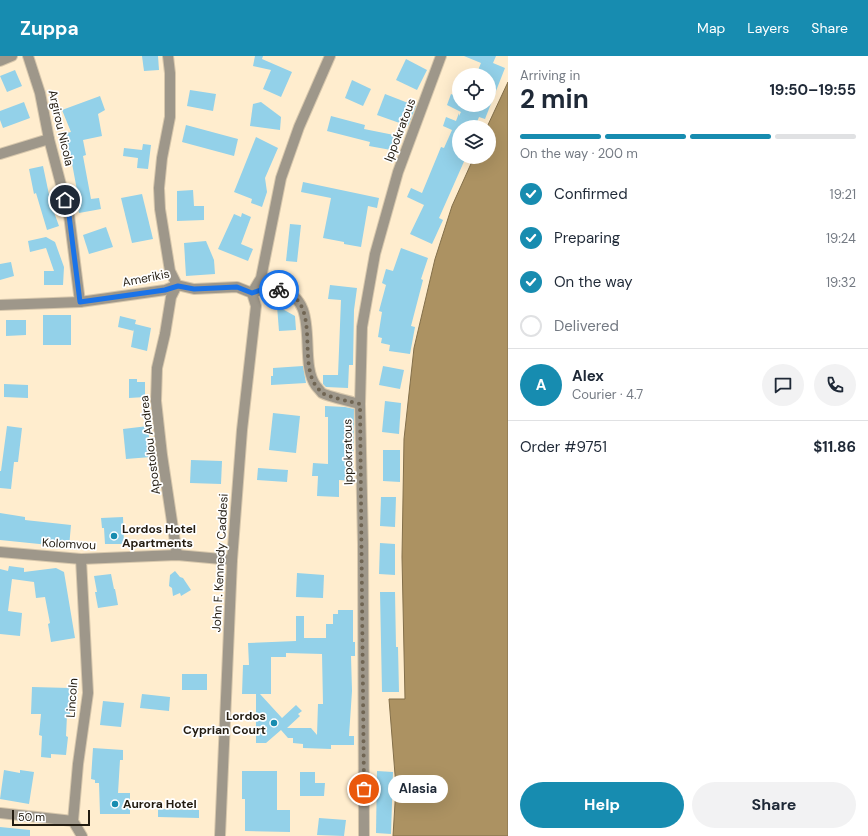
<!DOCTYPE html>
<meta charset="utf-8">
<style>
body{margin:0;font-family:"DM Sans",sans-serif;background:#f2f2f3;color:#1f2937;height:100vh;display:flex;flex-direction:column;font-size:15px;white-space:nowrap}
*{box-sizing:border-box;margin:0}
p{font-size:13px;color:#747a83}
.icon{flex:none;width:22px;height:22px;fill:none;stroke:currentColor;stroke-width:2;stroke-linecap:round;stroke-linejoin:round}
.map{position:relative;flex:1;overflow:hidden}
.panel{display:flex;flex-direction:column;background:#fff;width:360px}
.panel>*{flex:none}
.fabs{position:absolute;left:452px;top:12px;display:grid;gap:8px}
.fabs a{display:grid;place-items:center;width:44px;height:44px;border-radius:50%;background:#fff;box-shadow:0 4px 16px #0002;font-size:20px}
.scale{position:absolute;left:12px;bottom:10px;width:78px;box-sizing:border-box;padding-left:4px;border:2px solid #231c11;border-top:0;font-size:11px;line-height:14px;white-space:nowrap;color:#231c11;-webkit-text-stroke:3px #fff;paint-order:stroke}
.pin{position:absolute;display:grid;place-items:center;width:34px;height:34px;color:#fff;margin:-17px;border:2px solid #fff;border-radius:50%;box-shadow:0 1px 4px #0007}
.courier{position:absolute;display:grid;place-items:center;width:40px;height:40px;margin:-20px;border:3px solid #1a73e8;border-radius:50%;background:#fff;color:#222;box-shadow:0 1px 5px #0007}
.bubble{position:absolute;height:28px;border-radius:14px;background:#fff;box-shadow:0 4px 16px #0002;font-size:13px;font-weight:700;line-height:28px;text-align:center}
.overview em{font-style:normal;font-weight:700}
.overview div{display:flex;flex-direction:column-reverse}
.overview{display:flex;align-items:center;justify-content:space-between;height:68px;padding:0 12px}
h1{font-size:26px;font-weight:700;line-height:30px}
.bar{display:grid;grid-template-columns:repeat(4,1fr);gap:6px 4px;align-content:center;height:48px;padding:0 12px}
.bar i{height:5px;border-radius:3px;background:#e0e1e3}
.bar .current{background:#178cb0}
.bar p{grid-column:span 4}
.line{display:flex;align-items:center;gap:10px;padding:0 12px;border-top:1px solid #e0e1e3}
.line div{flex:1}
.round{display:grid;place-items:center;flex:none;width:42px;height:42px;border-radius:21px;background:#f2f2f3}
ol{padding:0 12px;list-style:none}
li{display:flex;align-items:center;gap:12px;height:44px}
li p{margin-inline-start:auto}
li .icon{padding:4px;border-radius:50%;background:#178cb0;color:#fff;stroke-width:4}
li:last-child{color:#747a83}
li i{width:22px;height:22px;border:2px solid #e0e1e3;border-radius:50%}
.button{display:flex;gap:8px;margin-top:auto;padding:8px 12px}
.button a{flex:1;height:46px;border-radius:24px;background:#178cb0;color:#fff;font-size:16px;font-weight:700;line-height:46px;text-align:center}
.button a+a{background:#f2f2f3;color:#1f2937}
header{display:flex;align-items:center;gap:24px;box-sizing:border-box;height:56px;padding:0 20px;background:#178cb0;color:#fff}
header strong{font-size:19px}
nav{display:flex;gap:22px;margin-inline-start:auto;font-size:14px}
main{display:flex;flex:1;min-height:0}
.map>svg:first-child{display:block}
.water{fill:#ac9262;stroke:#836f4a}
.building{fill:#93d1e9;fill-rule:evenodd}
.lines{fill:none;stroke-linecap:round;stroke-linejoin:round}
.minor-casing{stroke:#d7c7ac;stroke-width:12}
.tertiary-casing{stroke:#d7c7ac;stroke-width:12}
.minor{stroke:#9e978a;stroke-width:10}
.tertiary{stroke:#9e978a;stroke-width:10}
.done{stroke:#706553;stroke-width:4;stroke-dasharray:0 7.2}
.route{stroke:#1a73e8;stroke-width:5}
.poi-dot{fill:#178cb0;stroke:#fff;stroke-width:1.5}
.labels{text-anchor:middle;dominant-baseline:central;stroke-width:3.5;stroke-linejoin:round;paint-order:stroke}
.street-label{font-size:12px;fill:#231c11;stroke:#fff}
.poi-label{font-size:12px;font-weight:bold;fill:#231c11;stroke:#fff;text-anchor:start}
</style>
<header>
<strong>Zuppa</strong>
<nav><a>Map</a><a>Layers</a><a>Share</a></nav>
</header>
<main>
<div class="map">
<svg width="508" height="780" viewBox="0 0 508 780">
<rect width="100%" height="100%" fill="#ffedce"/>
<path class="water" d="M508 26V780H393L396 731 389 643H405L402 501 404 383 414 292 435 203 452 150 474 101H489V71H487Z"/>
<g class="building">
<path d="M142 0H158L159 14 144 15Z"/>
<path d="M255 0H263L262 3 292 16 281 41 263 33 271 14 253 10Z"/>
<path d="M464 0H496L493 7 505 12 485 63 479 61 475 71H459V101H466L439 162 443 164 432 188 410 178 424 149 407 141 411 132 422 137 441 91 444 92 452 74 443 70 446 61 456 65 459 57V60L461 56 447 49H449H447L451 38 459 41V49H489V19H476L481 7Z"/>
<path d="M406 3 427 14 417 34 396 24Z"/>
<path d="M15 14 22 30 7 36 0 20Z"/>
<path d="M352 24 371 33 363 50 345 42Z"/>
<path d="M190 34 216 38 213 55 187 50Z"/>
<path d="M385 38 416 50 408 70 377 59Z"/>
<path d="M100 40 105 54 98 58 102 80 83 84 86 99 83 100 91 143 99 142 101 153 79 157 77 146 79 145 71 102 65 103 61 78 71 76 62 54Z"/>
<path d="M24 46 30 62 3 72 0 64V55Z"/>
<path d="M261 46 281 61 280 74 250 70 253 48Z"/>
<path d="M331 60 365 69 364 73 394 79 391 94 369 90 370 86 327 75Z"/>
<path d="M186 69 238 83 234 100 182 86Z"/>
<path d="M256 81 278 92 265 122 267 136 262 151 251 147 252 143 234 136Z"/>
<path d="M143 88 151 89 148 113 137 112 138 102 123 100 124 92 142 94Z"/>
<path d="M43 110 51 148 59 170 47 174 36 137 34 138 29 113Z"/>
<path d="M303 126 379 142 377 152 368 150 361 191 344 188V186L323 182 331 142 301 136Z"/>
<path d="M193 134 194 150H204V164L177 165V135Z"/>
<path d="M142 138 153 183 132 187 121 142Z"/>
<path d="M242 157 251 161 241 188 253 193 248 205 218 193 234 158 241 161Z"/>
<path d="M290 168 301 169 297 206 286 205Z"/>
<path d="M106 171 113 191 89 198 83 179Z"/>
<path d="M46 181 55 186 64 211 63 229H44V215H54L46 192 30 196 28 185Z"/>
<path d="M206 185 214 204 215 218 186 220 184 187Z"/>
<path d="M401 192 428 202 421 223 423 224 411 270 415 271 410 298 389 295 390 289 381 287 382 282 378 281 382 256 379 255 386 229 382 227 386 213 393 215Z"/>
<path d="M11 206 14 220 0 224V208Z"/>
<path d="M330 229 357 232 354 254 353 309H349L348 332 326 331 323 328V319H338L341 244 328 243Z"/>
<path d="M277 250 295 260 296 274 279 275Z"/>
<rect x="43" y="259" width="28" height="30"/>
<path d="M120 260 136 264 135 268 151 272 147 295 131 291 134 273V275L118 271Z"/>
<path d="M6 264H26V279L6 280Z"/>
<path d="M303 310 306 327 271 329V320H273V312Z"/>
<path d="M383 310 404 314 400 333 379 329Z"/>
<path d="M129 323H137V326H145V341L129 342Z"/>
<path d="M4 328 28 329V342L4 341Z"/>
<path d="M385 345 401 347 399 378 382 376Z"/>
<path d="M325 350 345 351 354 353 353 425 339 424V441L317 440 318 420H312L313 407 328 408V361H325Z"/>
<path d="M273 357 300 360 296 397 269 394Z"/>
<path d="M7 370 22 372 18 406H14L11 433 0 432V415H1Z"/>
<path d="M148 370 151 401 126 403 123 373Z"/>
<path d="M383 394H400V426L383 425Z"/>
<path d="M191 404 222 405 221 428 190 427Z"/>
<path d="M258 412 288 414 287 426 257 424Z"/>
<path d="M381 441H396L395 471 380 470Z"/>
<path d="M0 457 25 461V464L71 469 69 491 0 484Z"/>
<path d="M123 461 124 488H105L104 472H102L101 462Z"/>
<path d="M380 487 395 488V519L379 518Z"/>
<path d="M9 510 24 512V516L56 512 64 516 75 582 51 586 48 568 50 567 45 541 36 542 34 526 12 523 8 555 22 557 20 580 0 578V513L8 515Z"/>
<path d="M175 515 180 521 183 522 191 534 181 540 180 537 173 540 172 532 169 530 170 519Z"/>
<path d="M297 517 324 519 323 542 296 541Z"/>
<path d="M111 518 114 533H115L118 549 98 552 95 536H97L94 520Z"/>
<path d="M380 536H395L396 591H398L399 636H382Z"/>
<path d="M338 554H353V586H355V600H351L352 635 349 680H354V689H331V693L303 692V688L293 687V682H288L281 674 266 687H256V638H242L243 609H249L248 587 296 585V560H304V582H326V568H333V558H338ZM286 597 322 598 323 648H318L317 679 311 672H287L300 660 298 658 302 655 296 649 282 662 260 638H271V601H286Z"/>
<rect x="182" y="618" width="25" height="16"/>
<path d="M32 631 70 632V637H73V654H70V659H67L66 680 68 681 66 699 51 698V702L41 701 42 680 39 679 41 658H31Z"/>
<path d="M142 638 170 641 169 655 140 652Z"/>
<path d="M103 645 124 647 121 671 100 669Z"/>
<path d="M93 692 123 694V704H120L118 737H130V758H100L99 727H95V724L91 723Z"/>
<path d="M4 714 20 717V714L34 716 29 748 0 743Z"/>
<path d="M242 715H277V754H290V776L245 775V743H242Z"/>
<path d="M377 715 393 716 391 778 376 777Z"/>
<path d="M300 716H315V727H325L324 740H300Z"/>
<path d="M158 753 199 754V762L158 761Z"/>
<path d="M319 762 346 764 344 780 317 779Z"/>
<path d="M0 771 30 774V780H0Z"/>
</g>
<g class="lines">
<defs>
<g id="minor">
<path d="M28 0 40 37 49 83 69 159 80 246"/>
<path d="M0 5 12 0"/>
<path d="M0 98 49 83"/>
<path d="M252 237 261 222 281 122 299 71 330 0"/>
<path d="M252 237C264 233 267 232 279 234 323 242 297 304 316 330 318 332 320 335 322 337 327 340 352 346 360 348"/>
<path d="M0 249 80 246 165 234 177 229"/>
<path d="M0 496 81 503 177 499 232 504"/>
<path d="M177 499 162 399 156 345 157 312 165 278 171 241 177 229"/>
<path d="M81 503 88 637 78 708 73 765 82 780"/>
<path d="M0 757 73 765"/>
<path d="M364 780 363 488 360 348 362 271 375 198 398 116 441 0"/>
</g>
<path id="tertiary" d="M168 0 170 17V61L162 102 159 132 160 153 170 215 177 229 194 233 237 231 252 237 256 250 242 374 232 504 220 780"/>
</defs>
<use href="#minor" class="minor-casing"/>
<use href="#tertiary" class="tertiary-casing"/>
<use href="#minor" class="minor"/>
<use href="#tertiary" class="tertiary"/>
</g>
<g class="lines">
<path class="done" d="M279 234C323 242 297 304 316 330 318 332 320 335 322 337 328 341 352 346 360 348L364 733"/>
<path class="route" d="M65 144 69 159 80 246 165 234 178 230 194 233 237 231 252 237 266 232 279 234"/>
</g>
<g class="poi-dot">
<circle cx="114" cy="480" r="4"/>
<circle cx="274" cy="667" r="4"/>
<circle cx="115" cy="748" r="4"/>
</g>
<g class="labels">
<g class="street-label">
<text transform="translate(61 72) rotate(77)">Argirou Nicola</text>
<text transform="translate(400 74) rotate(-69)">Ippokratous</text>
<text transform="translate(146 222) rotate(-11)">Amerikis</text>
<text transform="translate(150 389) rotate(-97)">Apostolou Andrea</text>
<text transform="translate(348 396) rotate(-91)">Ippokratous</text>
<text transform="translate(69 488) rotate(3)">Kolomvou</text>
<text transform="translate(220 507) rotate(-87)">John F. Kennedy Caddesi</text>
<text transform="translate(72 642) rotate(-86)">Lincoln</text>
</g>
<g class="poi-label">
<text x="122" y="473">Lordos Hotel<tspan x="122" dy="14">Apartments</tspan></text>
<text x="266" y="660" text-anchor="end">Lordos<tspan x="266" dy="14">Cyprian Court</tspan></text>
<text x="123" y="748">Aurora Hotel</text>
</g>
</g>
</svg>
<div class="fabs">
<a><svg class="icon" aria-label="locate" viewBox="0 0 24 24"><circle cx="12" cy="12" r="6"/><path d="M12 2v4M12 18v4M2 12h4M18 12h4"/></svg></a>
<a><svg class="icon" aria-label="layers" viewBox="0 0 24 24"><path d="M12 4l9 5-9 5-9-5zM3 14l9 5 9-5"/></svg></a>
</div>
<div class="scale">50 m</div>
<div class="pin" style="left:364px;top:733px;background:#ea580c"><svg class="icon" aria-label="bag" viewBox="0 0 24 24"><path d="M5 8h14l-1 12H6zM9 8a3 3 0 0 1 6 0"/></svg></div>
<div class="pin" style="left:65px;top:144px;background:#1f2937"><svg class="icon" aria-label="home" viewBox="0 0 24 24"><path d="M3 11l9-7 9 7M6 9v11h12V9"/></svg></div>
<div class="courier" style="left:279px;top:234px"><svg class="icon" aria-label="bike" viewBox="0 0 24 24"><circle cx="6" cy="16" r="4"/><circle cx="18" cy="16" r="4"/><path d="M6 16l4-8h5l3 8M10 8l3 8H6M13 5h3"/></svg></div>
<div class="bubble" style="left:388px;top:719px;width:60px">Alasia</div>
</div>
<section class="panel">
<div class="overview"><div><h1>2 min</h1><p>Arriving in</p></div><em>19:50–19:55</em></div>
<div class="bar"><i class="current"></i><i class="current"></i><i class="current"></i><i></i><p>On the way · 200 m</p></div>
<ol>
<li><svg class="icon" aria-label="check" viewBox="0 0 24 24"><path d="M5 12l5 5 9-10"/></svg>Confirmed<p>19:21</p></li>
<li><svg class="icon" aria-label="check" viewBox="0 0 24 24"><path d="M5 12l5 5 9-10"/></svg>Preparing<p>19:24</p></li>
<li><svg class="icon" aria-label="check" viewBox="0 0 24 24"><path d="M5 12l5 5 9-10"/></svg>On the way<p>19:32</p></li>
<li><i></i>Delivered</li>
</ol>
<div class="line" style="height:72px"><b class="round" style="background:#178cb0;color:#fff">A</b><div><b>Alex</b><p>Courier · 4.7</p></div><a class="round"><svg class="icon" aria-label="chat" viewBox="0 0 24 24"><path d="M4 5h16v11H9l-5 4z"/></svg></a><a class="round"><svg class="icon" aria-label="phone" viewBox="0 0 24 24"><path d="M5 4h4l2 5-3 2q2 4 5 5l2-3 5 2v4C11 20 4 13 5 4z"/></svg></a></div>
<div class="line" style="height:52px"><div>Order #9751</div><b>$11.86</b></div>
<div class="button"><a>Help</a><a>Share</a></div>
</section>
</main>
